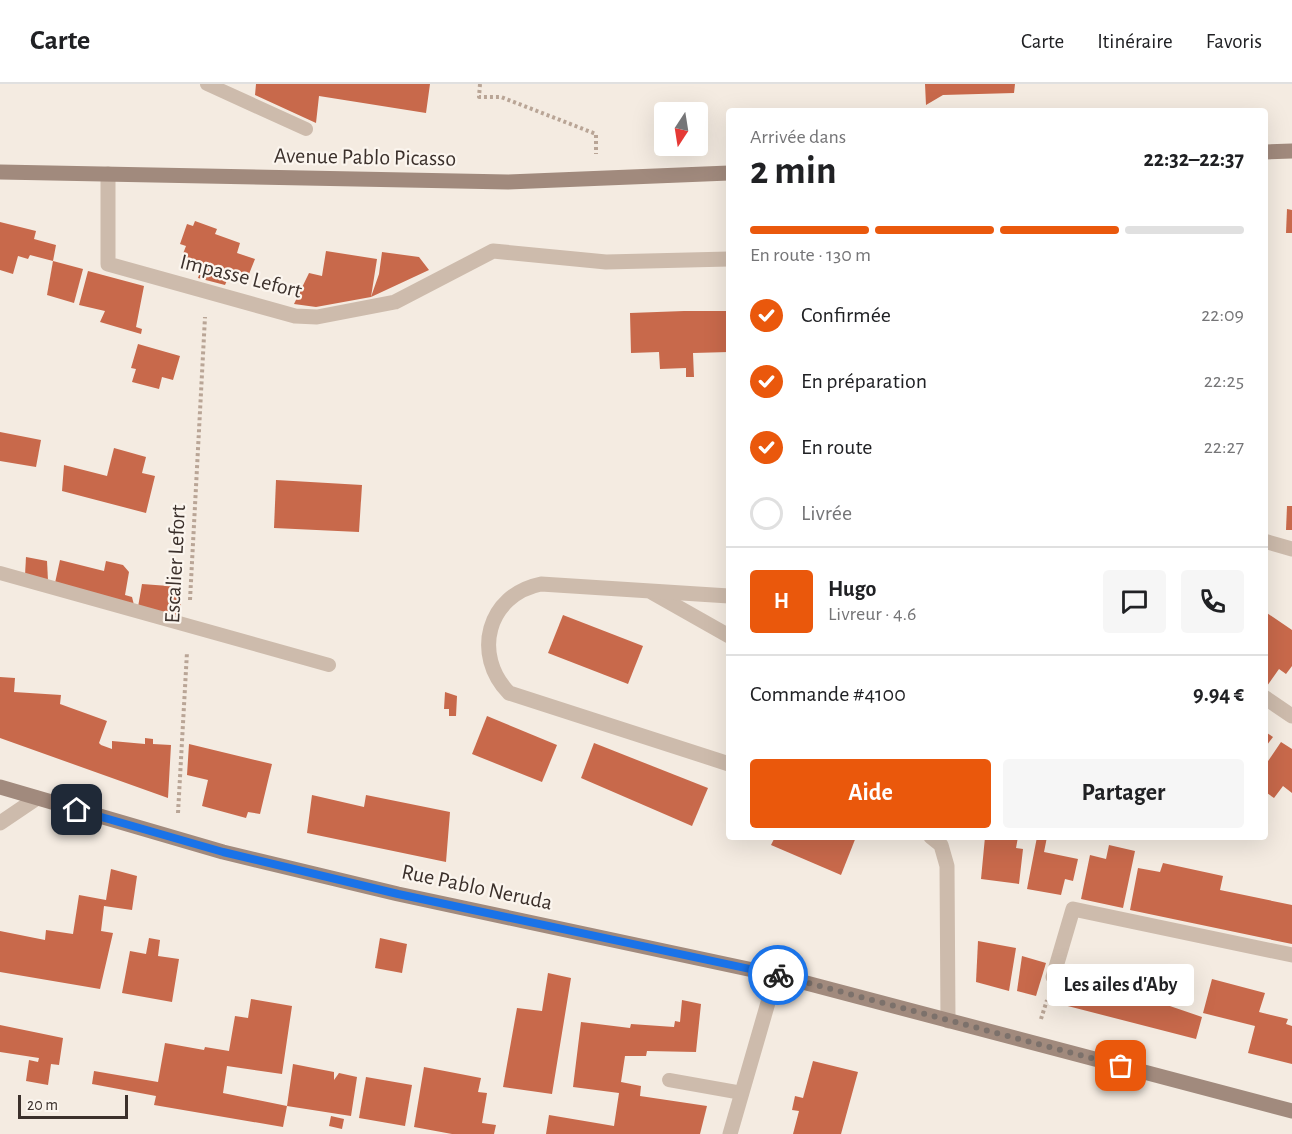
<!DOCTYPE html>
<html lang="fr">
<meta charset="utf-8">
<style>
body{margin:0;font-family:"Alegreya Sans",sans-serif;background:#f6f6f6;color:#202124;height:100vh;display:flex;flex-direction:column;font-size:22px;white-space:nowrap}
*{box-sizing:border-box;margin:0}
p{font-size:20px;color:#757577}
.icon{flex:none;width:33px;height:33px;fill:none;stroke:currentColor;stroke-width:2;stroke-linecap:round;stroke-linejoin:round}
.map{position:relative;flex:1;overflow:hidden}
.sheet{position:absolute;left:726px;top:24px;width:542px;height:732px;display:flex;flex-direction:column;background:#fff;border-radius:6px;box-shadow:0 6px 24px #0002}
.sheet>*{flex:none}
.needle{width:39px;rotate:192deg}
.controls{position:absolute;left:654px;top:18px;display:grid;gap:12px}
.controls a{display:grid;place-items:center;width:54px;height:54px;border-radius:6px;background:#fff;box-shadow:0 6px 24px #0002;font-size:30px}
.scale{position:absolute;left:18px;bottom:15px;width:110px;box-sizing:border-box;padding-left:6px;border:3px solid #3b302b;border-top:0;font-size:16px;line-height:21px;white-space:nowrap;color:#3b302b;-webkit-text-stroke:4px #fbf5ee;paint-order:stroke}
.pin{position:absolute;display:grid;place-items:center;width:51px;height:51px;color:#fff;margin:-26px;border-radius:12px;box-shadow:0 3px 9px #0006}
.courier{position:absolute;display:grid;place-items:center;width:60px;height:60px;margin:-30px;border:4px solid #1a73e8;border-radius:50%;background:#fff;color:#222;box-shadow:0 2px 8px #0007}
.bubble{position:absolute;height:42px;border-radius:6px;background:#fff;box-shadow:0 6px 24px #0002;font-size:20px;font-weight:600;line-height:42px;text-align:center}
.overview em{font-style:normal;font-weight:600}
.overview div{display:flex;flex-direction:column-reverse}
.overview{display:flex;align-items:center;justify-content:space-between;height:102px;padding:0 24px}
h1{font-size:39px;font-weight:600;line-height:45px}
.bar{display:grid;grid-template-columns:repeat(4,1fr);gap:9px 6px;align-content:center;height:72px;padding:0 24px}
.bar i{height:8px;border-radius:4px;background:#e0e0e0}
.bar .selected{background:#ea580c}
.bar p{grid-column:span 4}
.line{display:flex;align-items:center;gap:15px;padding:0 24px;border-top:2px solid #e0e0e0}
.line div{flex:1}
.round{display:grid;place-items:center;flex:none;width:63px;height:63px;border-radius:6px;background:#f6f6f6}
ol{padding:0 24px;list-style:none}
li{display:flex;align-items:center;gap:18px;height:66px}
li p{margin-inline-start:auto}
li .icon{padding:6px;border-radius:50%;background:#ea580c;color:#fff;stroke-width:4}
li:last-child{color:#757577}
li i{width:33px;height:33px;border:3px solid #e0e0e0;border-radius:50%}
.cta{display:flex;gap:12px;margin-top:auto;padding:12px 24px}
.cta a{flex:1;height:69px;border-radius:6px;background:#ea580c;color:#fff;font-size:24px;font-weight:600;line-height:69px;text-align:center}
.cta a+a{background:#f6f6f6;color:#202124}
header{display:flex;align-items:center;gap:36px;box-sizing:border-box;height:84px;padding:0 30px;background:#fff;border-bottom:2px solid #e0e0e0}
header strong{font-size:28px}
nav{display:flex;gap:33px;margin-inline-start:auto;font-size:21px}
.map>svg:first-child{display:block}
.building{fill:#c8694b}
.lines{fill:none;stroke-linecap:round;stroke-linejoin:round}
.path{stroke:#b9a596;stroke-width:4;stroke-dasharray:3 3;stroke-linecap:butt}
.lane{stroke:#cdbbac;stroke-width:14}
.street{stroke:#cdbbac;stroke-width:15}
.secondary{stroke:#a18a7d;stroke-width:15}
.done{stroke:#7c716b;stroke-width:6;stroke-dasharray:0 10.8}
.route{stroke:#1a73e8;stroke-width:8}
.labels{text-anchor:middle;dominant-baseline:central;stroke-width:4.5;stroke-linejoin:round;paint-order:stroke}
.street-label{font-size:22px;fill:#3b302b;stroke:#fbf5ee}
</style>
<header>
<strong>Carte</strong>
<nav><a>Carte</a><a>Itinéraire</a><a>Favoris</a></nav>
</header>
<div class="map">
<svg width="1292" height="1050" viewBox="0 0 1292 1050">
<rect width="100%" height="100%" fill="#f4ebe1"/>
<g class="building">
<path d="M256 0H430L426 29 319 12 316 39 255 11Z"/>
<path d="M925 0H1015L1014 9 943 11 926 21Z"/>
<path d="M1287 125 1292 126V149H1286Z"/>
<path d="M195 137 217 145 215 150 240 159 237 169 255 175 245 200 228 194 225 201 198 194 202 183 181 175 186 162 180 160 187 140 193 142Z"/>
<path d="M0 138 36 147 34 155 56 161 53 177 30 171 28 175 18 172 13 190 0 186Z"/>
<path d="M326 167 377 175 371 213 379 190 382 168 419 173 429 186 371 213 316 223 294 220 309 189 322 192Z"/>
<path d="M53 177 83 185 74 219 47 211Z"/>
<path d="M88 187 144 202 136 243 142 245 141 250 100 238 105 227 79 221Z"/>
<path d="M684 227H729V268L693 269 694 293H686V284L660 285 659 268 631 269 630 229Z"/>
<path d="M138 260 180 272 173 296 162 293 159 305 132 298 136 285 131 284Z"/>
<path d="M0 348 41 356 36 383 0 377Z"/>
<path d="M114 364 146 373 142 389 155 392 146 429 62 407 64 381 107 392Z"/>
<path d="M276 396 362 401 359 448 274 444Z"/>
<path d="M1287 422H1292V446H1286Z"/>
<path d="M26 473 47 477 48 497 25 491Z"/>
<path d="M60 476 104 487 106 477 123 481 129 488 125 511 132 513 134 521 55 499Z"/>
<path d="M142 500 182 503 180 535 138 523Z"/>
<path d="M1264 527 1292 546V582L1286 590 1279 585 1267 602 1264 600Z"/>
<path d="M563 531 643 562 628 600 548 569Z"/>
<path d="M0 593 15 594 14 608 61 611 60 620 107 637 99 659 101 661 112 665V657L145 660V654L153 655V660L171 661 168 714 0 654Z"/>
<path d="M445 608 457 612 456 632H449V625H444Z"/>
<path d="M487 632 557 661 542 698 472 670Z"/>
<path d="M1264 647 1273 653 1264 665Z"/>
<path d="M1281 658 1292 665V709L1283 702 1274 714 1264 707V683Z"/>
<path d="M594 659 708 704 692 742 581 694Z"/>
<path d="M189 660 272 680 260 730 248 728 246 734 202 722 208 696 187 691Z"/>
<path d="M312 711 364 723 366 711 450 728 446 778 307 749Z"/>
<path d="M775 753H856L841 791 771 761Z"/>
<path d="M985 753H1018L1016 764 1023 765 1019 800 981 795Z"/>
<path d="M1037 753H1047L1044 768 1078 775 1073 797 1065 795 1061 811 1027 805Z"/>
<path d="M1109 761 1135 767 1123 824 1081 815 1090 771 1106 775Z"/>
<path d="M1163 779 1223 792 1220 806 1292 821V860L1130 826 1138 784 1160 788Z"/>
<path d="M111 785 137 792 132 826 104 822 101 847 113 849 100 905 0 888V847L45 856 46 846 73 850 79 811 106 816Z"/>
<path d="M149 854 160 856 158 872 179 875 172 918 122 909 130 867 146 870Z"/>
<path d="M380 854 407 860 402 889 375 884Z"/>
<path d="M978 857 1016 864 1009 907 976 898Z"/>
<path d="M1022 872 1046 879 1036 912 1017 907Z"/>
<path d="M548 889 571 894 552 1010 503 1003 517 924 542 927Z"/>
<path d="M1065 890 1114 906V903L1169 916 1167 921 1202 933 1196 955 1056 919Z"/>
<path d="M1212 895 1265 909 1259 928 1288 935 1286 940 1292 942V980L1248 969 1255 942 1203 929Z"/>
<path d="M251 915 292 922 282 990 227 982 223 1009 287 1022 283 1043 154 1021 156 1012 92 1000 94 987 158 998 165 959 204 966 205 963 229 967 235 932 248 934Z"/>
<path d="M682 916 701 920 696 968 647 967 646 972H625L621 998 641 1002 640 1012 707 1022 700 1050H546L549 1031 614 1042 619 1009 573 1003 581 938 630 944 631 940 674 943 675 937 680 938Z"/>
<path d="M0 941 63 954 59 981 51 980 48 1001 26 997 29 976 38 978 39 974 0 968Z"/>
<path d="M813 977 858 988 841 1050H793L799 1027 792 1026 795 1012 803 1014Z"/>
<path d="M293 980 334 988V996L339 989 357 993 351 1032 287 1022Z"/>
<path d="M424 983 481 994 478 1008 487 1009 482 1039 496 1041 494 1050H452L414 1043Z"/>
<path d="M366 993 412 1001 405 1042 359 1034Z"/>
<path d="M331 1032 344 1035 342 1045 329 1042Z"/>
</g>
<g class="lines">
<g class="path">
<path d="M480 0 479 13H501L596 50V70"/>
<path d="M190 516 205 233"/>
<path d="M178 729 187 568"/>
<path d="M1041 935 1047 916"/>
</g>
<g class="lane">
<path d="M207 0 306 45"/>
<path d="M0 489 329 581"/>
<path d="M669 996 742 1009"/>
</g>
<g class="street">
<path d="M108 90V180L295 232 317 233 395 218 493 167 606 178 729 175"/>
<path d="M1264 457 1292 465"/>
<path d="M653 509 729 552"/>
<path d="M729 512 541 500C487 511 472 571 509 609L729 680"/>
<path d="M1264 613 1292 632"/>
<path d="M0 739 37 714"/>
<path d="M931 753 941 761 947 782 948 937"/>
<path d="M1053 893 1073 825 1292 871"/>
<path d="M730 1050 776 891"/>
</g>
<g class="secondary">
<path d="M1264 68 1292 67"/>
<path d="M0 88 508 98 729 89"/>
<path d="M0 703 223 768 398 810 776 891 1292 1027"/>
</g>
</g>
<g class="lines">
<path class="done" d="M778 891 1121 982"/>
<path class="route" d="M77 726 223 768 398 810 778 891"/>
</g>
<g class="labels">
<g class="street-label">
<text transform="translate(365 73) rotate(1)">Avenue Pablo Picasso</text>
<text transform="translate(241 192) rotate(14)">Impasse Lefort</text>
<text transform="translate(175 480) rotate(-87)">Escalier Lefort</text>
<text transform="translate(477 803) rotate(12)">Rue Pablo Neruda</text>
</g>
</g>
</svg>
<div class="controls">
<a><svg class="needle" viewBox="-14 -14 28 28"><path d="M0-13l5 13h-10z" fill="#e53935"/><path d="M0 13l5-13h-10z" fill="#757577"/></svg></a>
</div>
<div class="scale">20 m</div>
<div class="pin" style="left:1121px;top:982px;background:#ea580c"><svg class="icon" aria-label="bag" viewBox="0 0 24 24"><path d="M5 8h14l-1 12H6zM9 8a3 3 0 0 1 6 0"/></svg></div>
<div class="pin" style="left:77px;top:726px;background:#1f2937"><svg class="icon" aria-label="home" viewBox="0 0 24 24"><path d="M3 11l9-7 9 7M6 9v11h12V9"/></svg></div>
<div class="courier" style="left:778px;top:891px"><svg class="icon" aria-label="bike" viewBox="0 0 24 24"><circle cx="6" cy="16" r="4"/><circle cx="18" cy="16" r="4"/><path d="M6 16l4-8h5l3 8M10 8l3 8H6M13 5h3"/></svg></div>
<div class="bubble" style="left:1047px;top:880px;width:147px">Les ailes d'Aby</div>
<section class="sheet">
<div class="overview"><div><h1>2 min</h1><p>Arrivée dans</p></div><em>22:32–22:37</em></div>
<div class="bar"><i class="selected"></i><i class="selected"></i><i class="selected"></i><i></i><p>En route · 130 m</p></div>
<ol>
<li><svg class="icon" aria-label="check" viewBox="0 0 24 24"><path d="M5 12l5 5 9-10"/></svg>Confirmée<p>22:09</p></li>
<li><svg class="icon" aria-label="check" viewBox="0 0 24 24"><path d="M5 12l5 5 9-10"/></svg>En préparation<p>22:25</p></li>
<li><svg class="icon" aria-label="check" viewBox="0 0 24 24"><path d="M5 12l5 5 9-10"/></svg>En route<p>22:27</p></li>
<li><i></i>Livrée</li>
</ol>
<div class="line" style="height:108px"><b class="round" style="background:#ea580c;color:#fff">H</b><div><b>Hugo</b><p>Livreur · 4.6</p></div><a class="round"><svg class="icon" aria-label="chat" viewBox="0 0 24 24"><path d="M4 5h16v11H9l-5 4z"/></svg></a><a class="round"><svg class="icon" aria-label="phone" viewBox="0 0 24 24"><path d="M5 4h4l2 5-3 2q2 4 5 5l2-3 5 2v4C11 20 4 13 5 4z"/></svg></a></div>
<div class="line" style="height:78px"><div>Commande #4100</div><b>9.94 €</b></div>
<div class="cta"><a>Aide</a><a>Partager</a></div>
</section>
</div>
